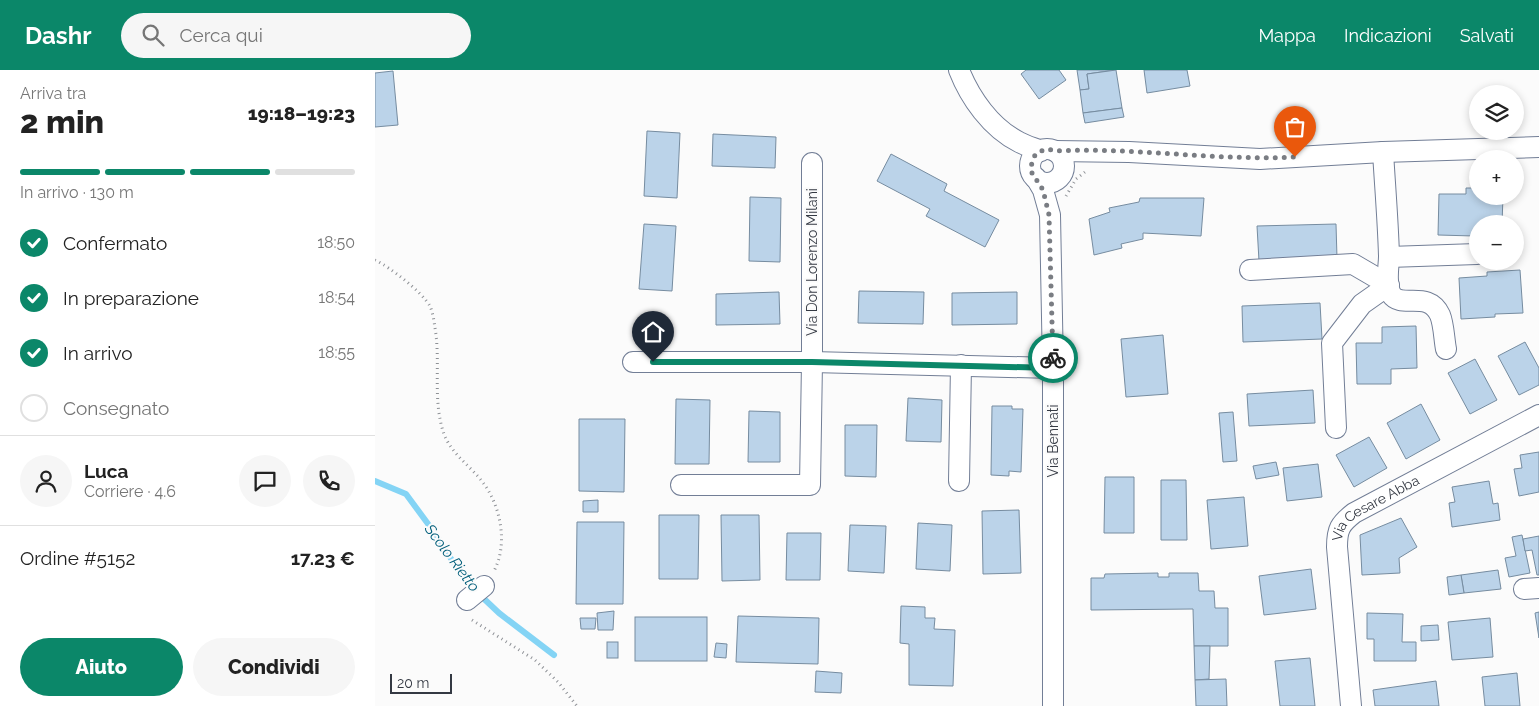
<!DOCTYPE html>
<html lang="it">
<meta charset="utf-8">
<style>
body{margin:0;font-family:Raleway,sans-serif;background:#f6f6f6;color:#222;height:100vh;display:flex;flex-direction:column;font-size:19px;white-space:nowrap}
*{box-sizing:border-box;margin:0}
p{font-size:16px;color:#767676}
.icon{flex:none;width:28px;height:28px;fill:none;stroke:currentColor;stroke-width:2;stroke-linecap:round;stroke-linejoin:round}
.map{position:relative;flex:1;overflow:hidden}
.drawer{display:flex;flex-direction:column;background:#fff;width:375px}
.drawer>*{flex:none}
.tools{position:absolute;left:1094px;top:15px;display:grid;gap:10px}
.tools a{display:grid;place-items:center;width:55px;height:55px;border-radius:50%;background:#fff;box-shadow:0 2px 8px #0003;font-size:25px}
.scale{position:absolute;left:15px;bottom:12px;width:62px;box-sizing:border-box;padding-left:5px;border:2px solid #343943;border-top:0;font-size:14px;line-height:18px;white-space:nowrap;color:#343943;-webkit-text-stroke:4px #fbfbfb;paint-order:stroke}
.pin{position:absolute;display:grid;place-items:center;width:42px;height:42px;color:#fff;margin:-51px -21px;border-radius:50% 50% 50% 0;rotate:-45deg;box-shadow:0 0 5px #0007}
.pin .icon{rotate:45deg}
.courier{position:absolute;display:grid;place-items:center;width:50px;height:50px;margin:-25px;border:4px solid #0b8769;border-radius:50%;background:#fff;color:#222;box-shadow:0 1px 6px #0007}
.overview em{font-style:normal;font-weight:800}
.overview div{display:flex;flex-direction:column-reverse}
.overview{display:flex;align-items:center;justify-content:space-between;height:85px;padding:0 20px}
h1{font-size:32px;font-weight:800;line-height:38px}
.bar{display:grid;grid-template-columns:repeat(4,1fr);gap:8px 5px;align-content:center;height:60px;padding:0 20px}
.bar i{height:6px;border-radius:4px;background:#e0e0e0}
.bar .current{background:#0b8769}
.bar p{grid-column:span 4}
.line{display:flex;align-items:center;gap:12px;padding:0 20px;border-top:1px solid #e0e0e0}
.line div{flex:1}
.round{display:grid;place-items:center;flex:none;width:52px;height:52px;border-radius:26px;background:#f6f6f6}
ol{padding:0 20px;list-style:none}
li{display:flex;align-items:center;gap:15px;height:55px}
li p{margin-inline-start:auto}
li .icon{padding:5px;border-radius:50%;background:#0b8769;color:#fff;stroke-width:4}
li:last-child{color:#767676}
li i{width:28px;height:28px;border:2px solid #e0e0e0;border-radius:50%}
.action{display:flex;gap:10px;margin-top:auto;padding:10px 20px}
.action a{flex:1;height:58px;border-radius:30px;background:#0b8769;color:#fff;font-size:20px;font-weight:800;line-height:58px;text-align:center}
.action a+a{background:#f6f6f6;color:#222}
header{display:flex;align-items:center;gap:30px;box-sizing:border-box;height:70px;padding:0 25px;background:#0b8769;color:#fff}
header strong{font-size:24px}
nav{display:flex;gap:28px;margin-inline-start:auto;font-size:18px}
.search{width:350px;height:45px;background:#f6f6f6;display:flex;align-items:center;gap:12px;box-sizing:border-box;padding:0 18px;border-radius:28px;color:#767676;font-size:19px}
main{display:flex;flex:1;min-height:0}
.map>svg:first-child{display:block}
.lines{fill:none;stroke-linecap:round;stroke-linejoin:round}
.stream{stroke:#84d4f5;stroke-width:6}
.building{fill:#bbd3e9;stroke:#768ca0}
.street-casing{stroke:#727e96;stroke-width:22}
.path{stroke:#8e9196;stroke-width:3;stroke-dasharray:1 4;stroke-linecap:butt}
.street{stroke:#fff;stroke-width:20}
.done{stroke:#7a7d83;stroke-width:5;stroke-dasharray:0 9}
.route{stroke:#0b8769;stroke-width:6}
.labels{text-anchor:middle;dominant-baseline:central;stroke-width:4;stroke-linejoin:round;paint-order:stroke}
.street-label{font-size:14px;fill:#343943;stroke:#fbfbfb}
.water-label{font-size:15px;font-style:italic;fill:#05607c;stroke:#fbfbfb}
</style>
<header>
<strong>Dashr</strong>
<div class="search"><svg class="icon" aria-label="search" viewBox="0 0 24 24"><circle cx="10" cy="10" r="6"/><path d="M15 15l6 6"/></svg>Cerca qui</div>
<nav><a>Mappa</a><a>Indicazioni</a><a>Salvati</a></nav>
</header>
<main>
<section class="drawer">
<div class="overview"><div><h1>2 min</h1><p>Arriva tra</p></div><em>19:18–19:23</em></div>
<div class="bar"><i class="current"></i><i class="current"></i><i class="current"></i><i></i><p>In arrivo · 130 m</p></div>
<ol>
<li><svg class="icon" aria-label="check" viewBox="0 0 24 24"><path d="M5 12l5 5 9-10"/></svg>Confermato<p>18:50</p></li>
<li><svg class="icon" aria-label="check" viewBox="0 0 24 24"><path d="M5 12l5 5 9-10"/></svg>In preparazione<p>18:54</p></li>
<li><svg class="icon" aria-label="check" viewBox="0 0 24 24"><path d="M5 12l5 5 9-10"/></svg>In arrivo<p>18:55</p></li>
<li><i></i>Consegnato</li>
</ol>
<div class="line" style="height:90px"><a class="round"><svg class="icon" aria-label="person" viewBox="0 0 24 24"><circle cx="12" cy="8" r="4"/><path d="M4 21q1-7 8-7t8 7"/></svg></a><div><b>Luca</b><p>Corriere · 4.6</p></div><a class="round"><svg class="icon" aria-label="chat" viewBox="0 0 24 24"><path d="M4 5h16v11H9l-5 4z"/></svg></a><a class="round"><svg class="icon" aria-label="phone" viewBox="0 0 24 24"><path d="M5 4h4l2 5-3 2q2 4 5 5l2-3 5 2v4C11 20 4 13 5 4z"/></svg></a></div>
<div class="line" style="height:65px"><div>Ordine #5152</div><b>17.23 €</b></div>
<div class="action"><a>Aiuto</a><a>Condividi</a></div>
</section>
<div class="map">
<svg width="1164" height="636" viewBox="0 0 1164 636">
<rect width="100%" height="100%" fill="#fbfbfb"/>
<g class="lines">
<path class="stream" d="M0 411 31 424 59 462 87 506 106 526 124 543 179 585"/>
</g>
<g class="building">
<path d="M651 0H684L691 10 664 29 646 4Z"/>
<path d="M702 0H740L712 4 714 19 705 20Z"/>
<path d="M741 0 747 38 708 43 705 20 714 19 712 4Z"/>
<path d="M769 0H812L815 16 772 23Z"/>
<path d="M18 1 23 55 0 57V3Z"/>
<path d="M747 38 749 47 710 53 708 43Z"/>
<path d="M272 61 305 63 302 128 269 126Z"/>
<path d="M338 64 401 67 400 98 337 96Z"/>
<path d="M516 84 572 114 569 121 624 150 610 177 551 146 555 139 502 111Z"/>
<path d="M1091 118H1102V126H1128L1127 154H1102V161H1099V166L1063 165 1064 124H1091Z"/>
<path d="M375 127 406 128 405 192 374 191Z"/>
<path d="M765 128H829L826 166 768 163V169L746 174 747 178 719 185 714 149 735 142 734 138 764 132Z"/>
<path d="M269 154 301 156 297 221 264 219Z"/>
<path d="M961 154 962 188 884 191 882 156Z"/>
<path d="M1145 200 1148 243 1120 244V247L1086 249 1084 208 1112 206V202Z"/>
<path d="M484 221 549 222 548 254 483 253Z"/>
<path d="M404 222 405 254 341 255V224Z"/>
<path d="M642 222V254L577 255V223Z"/>
<path d="M945 233 947 269 868 272 867 236Z"/>
<path d="M1041 256 1042 298 1016 299V314H982L981 273H1007V257Z"/>
<path d="M788 265 793 324 751 327 746 269Z"/>
<path d="M1150 272 1164 298V315L1144 325 1123 286Z"/>
<path d="M1100 289 1122 330 1095 344 1073 303Z"/>
<path d="M938 320 940 353 874 356 872 324Z"/>
<path d="M533 328 567 330 566 372 531 371Z"/>
<path d="M301 329 335 330 334 394H300Z"/>
<path d="M1046 334 1065 370 1031 389 1012 353Z"/>
<path d="M617 336H637V339H648L646 402 634 401V406L616 405Z"/>
<path d="M374 341 405 342V392H373Z"/>
<path d="M858 342 862 391 848 392 844 343Z"/>
<path d="M204 349H250L249 422 204 421Z"/>
<path d="M470 355H502L501 407 470 406Z"/>
<path d="M994 367 1012 398 979 417 961 385Z"/>
<path d="M1164 382V422L1144 426 1139 399 1147 398 1145 385Z"/>
<path d="M901 392 904 405 881 409 878 396Z"/>
<path d="M943 394 947 427 912 431 908 398Z"/>
<path d="M730 407H759V463H729Z"/>
<path d="M786 410H811L812 470H786Z"/>
<path d="M1114 411 1118 434 1123 433 1125 450 1077 457 1074 433 1080 432 1077 417Z"/>
<path d="M869 427 873 476 836 479 832 430Z"/>
<path d="M223 430V442H208V431Z"/>
<path d="M644 440 646 503 608 504 607 441Z"/>
<path d="M284 445H324L323 509H284Z"/>
<path d="M346 445H384L385 510 347 511Z"/>
<path d="M1026 448 1042 477 1024 488 1025 503 987 505 985 465Z"/>
<path d="M202 452H249L248 534H201Z"/>
<path d="M543 453 577 455 575 501 541 499Z"/>
<path d="M475 455 511 456 509 503 473 501Z"/>
<path d="M412 463H446L445 510H411Z"/>
<path d="M1147 465 1155 503 1134 507 1130 488 1141 486 1137 467Z"/>
<path d="M1164 466V505H1162L1157 480 1150 481 1148 469Z"/>
<path d="M936 499 941 539 889 545 884 506Z"/>
<path d="M1123 500 1126 519 1089 523 1086 505Z"/>
<path d="M783 503V507H794V503H823L824 521H839L840 538H853V576H819L818 539 716 540V508H729L730 504Z"/>
<path d="M1086 505 1089 523 1074 525 1072 507Z"/>
<path d="M526 536 550 537V548H560L559 559 580 560 578 616 534 615V574L525 573Z"/>
<path d="M239 541 238 560H223L222 543Z"/>
<path d="M1164 542V568L1160 543Z"/>
<path d="M992 543 1028 544 1027 572H1041V591H999V569H992Z"/>
<path d="M363 546 444 548 443 594 361 592Z"/>
<rect x="260" y="547" width="72" height="44"/>
<path d="M205 548H221L220 559H206Z"/>
<path d="M1115 548 1118 587 1077 590 1073 552Z"/>
<path d="M1063 555 1064 570 1046 571V556Z"/>
<rect x="232" y="572" width="11" height="16"/>
<path d="M341 573 352 574 351 588 339 587Z"/>
<path d="M819 576H835L834 609 820 610Z"/>
<path d="M935 588 940 636H905L900 591Z"/>
<path d="M441 601 467 603 466 623 440 622Z"/>
<path d="M1142 603 1145 636H1110L1107 607Z"/>
<path d="M851 609 852 636H821L820 610Z"/>
<path d="M1061 611 1064 636H1000L998 620Z"/>
</g>
<g class="lines">
<defs>
<g id="street">
<path d="M584 0C595 28 616 58 644 72 651 76 659 78 666 81"/>
<circle cx="672" cy="96" r="17"/>
<path d="M680 81 754 82 885 89 1008 82 1164 77"/>
<path d="M1008 82C1010 116 1013 151 1014 186 1014 197 1010 213 1016 224 1026 240 1053 219 1065 245 1069 255 1069 269 1071 279"/>
<path d="M661 108 668 120 675 145 678 298V636"/>
<path d="M1014 187 1102 184"/>
<path d="M875 200 978 194 1014 215 987 234 957 273 961 358"/>
<path d="M258 292H437L678 298"/>
<path d="M584 411 586 295"/>
<path d="M306 415H435L437 292V93"/>
<path d="M1149 519 1164 518"/>
<path d="M92 530 109 516"/>
<path id="s1" d="M976 636 962 477C962 459 965 454 979 443L1164 345"/>
</g>
</defs>
<use href="#street" class="street-casing"/>
<g class="path">
<path d="M691 126 701 109 710 102"/>
<path d="M0 190C15 197 47 222 55 236 58 243 59 251 60 258 66 293 57 330 69 364 77 385 96 396 109 414 126 437 133 475 119 501"/>
<path d="M97 550 160 590 183 612 202 636"/>
</g>
<use href="#street" class="street"/>
</g>
<g class="lines">
<path class="done" d="M678 288 674 145 668 120 657 103 656 96 660 85 666 81 673 79 680 81C760 77 840 91 920 87"/>
<path class="route" d="M278 292H437L678 298V288"/>
</g>
<g class="labels">
<g class="street-label">
<text transform="translate(437 192) rotate(-90)">Via Don Lorenzo Milani</text>
<text transform="translate(678 371) rotate(-90)">Via Bennati</text>
<text stroke="none"><textPath href="#s1" startOffset="219">Via Cesare Abba</textPath></text>
</g>
<g class="water-label">
<text transform="translate(77 488) rotate(53)">Scolo Rietto</text>
</g>
</g>
</svg>
<div class="tools">
<a><svg class="icon" aria-label="layers" viewBox="0 0 24 24"><path d="M12 4l9 5-9 5-9-5zM3 14l9 5 9-5"/></svg></a>
<a>+</a>
<a>−</a>
</div>
<div class="scale">20 m</div>
<div class="pin" style="left:920px;top:87px;background:#ea580c"><svg class="icon" aria-label="bag" viewBox="0 0 24 24"><path d="M5 8h14l-1 12H6zM9 8a3 3 0 0 1 6 0"/></svg></div>
<div class="pin" style="left:278px;top:292px;background:#1f2937"><svg class="icon" aria-label="home" viewBox="0 0 24 24"><path d="M3 11l9-7 9 7M6 9v11h12V9"/></svg></div>
<div class="courier" style="left:678px;top:288px"><svg class="icon" aria-label="bike" viewBox="0 0 24 24"><circle cx="6" cy="16" r="4"/><circle cx="18" cy="16" r="4"/><path d="M6 16l4-8h5l3 8M10 8l3 8H6M13 5h3"/></svg></div>
</div>
</main>
